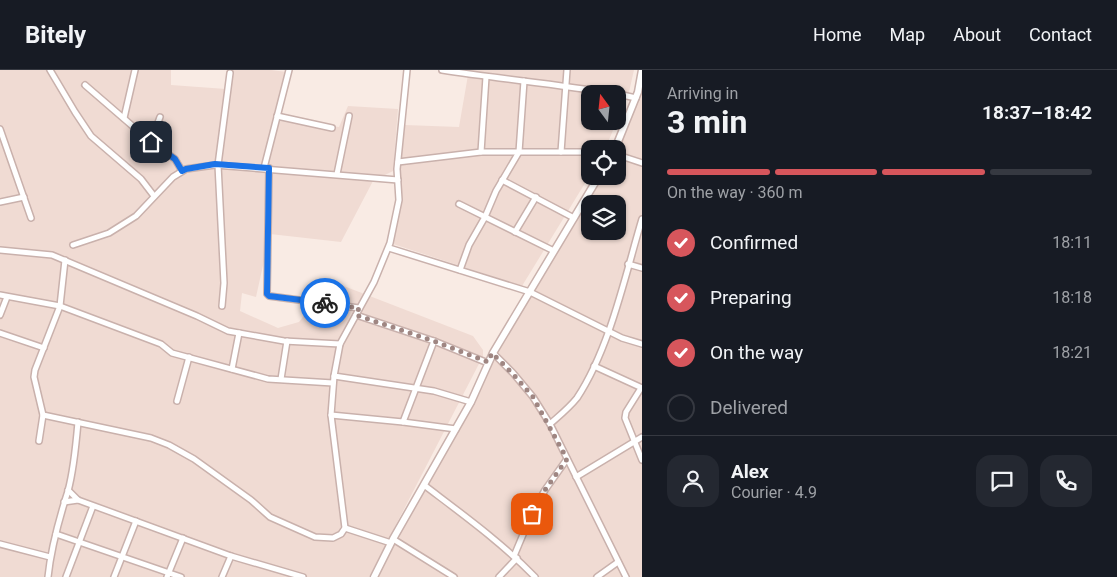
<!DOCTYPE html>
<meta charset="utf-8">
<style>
body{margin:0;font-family:Roboto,sans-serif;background:#242831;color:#f1f3f6;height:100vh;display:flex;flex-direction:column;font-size:19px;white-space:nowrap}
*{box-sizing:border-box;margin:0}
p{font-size:16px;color:#9ea1a6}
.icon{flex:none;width:28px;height:28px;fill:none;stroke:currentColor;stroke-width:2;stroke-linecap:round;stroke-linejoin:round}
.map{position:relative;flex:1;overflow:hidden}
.panel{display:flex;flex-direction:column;background:#171b24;width:475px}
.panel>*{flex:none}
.needle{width:32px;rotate:345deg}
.controls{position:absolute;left:581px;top:15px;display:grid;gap:10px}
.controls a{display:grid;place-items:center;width:45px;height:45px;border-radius:10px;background:#171b24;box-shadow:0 1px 4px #0004;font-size:25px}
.pin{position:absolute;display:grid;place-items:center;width:42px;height:42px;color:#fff;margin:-21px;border-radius:10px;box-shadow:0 2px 8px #0006}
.courier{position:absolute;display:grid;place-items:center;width:50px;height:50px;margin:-25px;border:4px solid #1a73e8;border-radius:50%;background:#fff;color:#222;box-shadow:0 1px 6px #0007}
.head em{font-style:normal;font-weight:700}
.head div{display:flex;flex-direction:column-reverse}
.head{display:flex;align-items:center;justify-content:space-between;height:85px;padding:0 25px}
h1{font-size:32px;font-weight:700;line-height:38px}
.bar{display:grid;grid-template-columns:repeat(4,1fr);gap:8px 5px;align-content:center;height:60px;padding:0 25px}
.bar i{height:6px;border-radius:4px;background:#363941}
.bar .current{background:#d7565c}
.bar p{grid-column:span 4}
.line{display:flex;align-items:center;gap:12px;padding:0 25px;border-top:1px solid #363941}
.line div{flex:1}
.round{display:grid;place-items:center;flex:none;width:52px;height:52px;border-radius:15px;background:#242831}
ol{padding:0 25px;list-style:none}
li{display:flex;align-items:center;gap:15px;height:55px}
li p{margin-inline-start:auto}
li .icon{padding:5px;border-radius:50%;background:#d7565c;color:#fff;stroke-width:4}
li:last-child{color:#9ea1a6}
li i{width:28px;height:28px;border:2px solid #363941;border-radius:50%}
header{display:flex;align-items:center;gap:30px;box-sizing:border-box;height:70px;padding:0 25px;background:#171b24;border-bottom:1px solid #363941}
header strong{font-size:24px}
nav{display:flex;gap:28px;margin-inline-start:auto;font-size:18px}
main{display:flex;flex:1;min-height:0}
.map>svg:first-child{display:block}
.residential{fill:#f0dbd3;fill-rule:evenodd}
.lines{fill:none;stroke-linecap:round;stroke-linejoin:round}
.minor-casing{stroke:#c9b1ac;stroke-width:8}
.tertiary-casing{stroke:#c9b1ac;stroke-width:9}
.minor{stroke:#fff;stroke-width:5}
.tertiary{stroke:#fff;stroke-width:6}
.done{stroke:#9f8682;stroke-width:5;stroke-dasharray:0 9}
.route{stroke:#1a73e8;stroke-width:6}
</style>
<header>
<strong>Bitely</strong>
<nav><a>Home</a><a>Map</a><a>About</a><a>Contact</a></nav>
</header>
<main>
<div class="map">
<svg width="642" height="507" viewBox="0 0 642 507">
<rect width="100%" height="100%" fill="#f9ebe4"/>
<g class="residential">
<path d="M0 0H171V15L226 19 233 0H271L287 2 278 49 339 57 348 36 398 39 393 101 373 111 341 172 270 164 256 227 242 223 240 241 278 258 299 252 310 238 336 213 473 266 483 280V286L369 507H0Z"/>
<path d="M447 0H634L629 22 618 50V24H590V51H617L605 79H590V105L522 216 390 173 405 55 459 57 468 5Z"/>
<path d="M642 21V507H377L420 426 530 224 603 106H618V82ZM590 134H618V161H590Z"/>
</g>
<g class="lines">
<defs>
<g id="minor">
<path d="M50 0 75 42 91 66 141 109 154 126"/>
<path d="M442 0C500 9 558 14 616 24"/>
<path d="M85 15 151 72 175 89 182 101"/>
<path d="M618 24 636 28"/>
<path d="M277 46 332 58"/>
<path d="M124 48 135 0"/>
<path d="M0 59 31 148"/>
<path d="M151 72 160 47"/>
<path d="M481 82 486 7"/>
<path d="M561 82 567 0"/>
<path d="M618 85 642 93"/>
<path d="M398 92 481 82H590"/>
<path d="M264 98 289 0"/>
<path d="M269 98 267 224 269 226 359 238"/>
<path d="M337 104 349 46"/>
<path d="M502 110 574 148"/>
<path d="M0 132 24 127"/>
<path d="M459 134 554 181"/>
<path d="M515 162 536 127"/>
<path d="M73 175 109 163 136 146 173 107 186 99 215 95 398 110"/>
<path d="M389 178 530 222 622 268 642 274"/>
<path d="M0 180 52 185 197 246 228 261 284 271 340 274"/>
<path d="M628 194 642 198"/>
<path d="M460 200 469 175 485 147 496 121 519 82 524 11"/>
<path d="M0 225 60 236 161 274 172 283 268 309 333 313"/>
<path d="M222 236 224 213 218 95 230 3"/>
<path d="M0 245 7 227"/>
<path d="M356 245 434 271 488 293"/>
<path d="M0 263 44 278"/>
<path d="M434 271 403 352 456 359"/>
<path d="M493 283 513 303 533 327 550 354 626 507"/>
<path d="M594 296 642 318"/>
<path d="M232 299 239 263"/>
<path d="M334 306 434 321 471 332"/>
<path d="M281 309 287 271"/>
<path d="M641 318 626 342 625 348 642 390"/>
<path d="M177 331 189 287"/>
<path d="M43 345 151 368 169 375 194 389 251 430 270 447 315 467 333 468 341 464 345 458 331 345 334 306 340 274 374 212 390 173 399 130 397 99 407 0"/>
<path d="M331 345 403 352"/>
<path d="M550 354C559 346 569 338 577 328 610 278 625 206 642 149"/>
<path d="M39 371 43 345 34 307 35 300 60 236 65 190"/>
<path d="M576 407 642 367"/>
<path d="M424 415C462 444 501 472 535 507"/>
<path d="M68 420 78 430 231 486 303 507"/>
<path d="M64 432 78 430"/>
<path d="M345 458 391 473"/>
<path d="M56 464 181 507"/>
<path d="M393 469 454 507"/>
<path d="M0 474 50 487"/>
<path d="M514 486 532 443 545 420 567 389"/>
<path d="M48 507C51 478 59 449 68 421 74 399 76 375 78 352"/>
<path d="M66 507 93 436"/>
<path d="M114 507 136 451"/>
<path d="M167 507 183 468"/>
<path d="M222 507 231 486"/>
<path d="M499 507 517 488"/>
<path d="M597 507 618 492"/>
</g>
<g id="tertiary">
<path d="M615 79 638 22 642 0"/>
<path d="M374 507 393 469 471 332 493 283 599 106"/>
</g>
</defs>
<use href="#minor" class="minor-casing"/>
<use href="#tertiary" class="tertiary-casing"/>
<use href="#minor" class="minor"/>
<use href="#tertiary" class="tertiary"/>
</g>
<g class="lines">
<path class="done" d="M325 233 359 238 356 245 434 271 488 292 492 283 513 304 533 327 567 389 545 420 532 444"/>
<path class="route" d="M151 72 175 89 182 101 186 99 215 94 269 98 267 224 269 226 325 233"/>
</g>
</svg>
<div class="controls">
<a><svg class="needle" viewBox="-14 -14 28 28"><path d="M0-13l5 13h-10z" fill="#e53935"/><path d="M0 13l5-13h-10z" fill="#9ea1a6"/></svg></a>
<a><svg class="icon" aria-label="locate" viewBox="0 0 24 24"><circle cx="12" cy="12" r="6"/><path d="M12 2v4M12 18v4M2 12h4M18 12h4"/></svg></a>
<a><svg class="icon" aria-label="layers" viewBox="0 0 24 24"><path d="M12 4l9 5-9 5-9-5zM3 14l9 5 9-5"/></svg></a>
</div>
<div class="pin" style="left:532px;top:444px;background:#ea580c"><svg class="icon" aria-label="bag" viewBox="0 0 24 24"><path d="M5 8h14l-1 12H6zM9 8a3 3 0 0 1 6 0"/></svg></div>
<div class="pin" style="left:151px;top:72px;background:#1f2937"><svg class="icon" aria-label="home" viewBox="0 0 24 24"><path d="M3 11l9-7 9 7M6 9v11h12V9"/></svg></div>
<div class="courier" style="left:325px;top:233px"><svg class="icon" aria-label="bike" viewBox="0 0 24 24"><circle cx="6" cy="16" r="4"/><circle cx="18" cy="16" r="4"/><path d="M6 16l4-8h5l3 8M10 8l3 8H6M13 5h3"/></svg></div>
</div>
<section class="panel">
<div class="head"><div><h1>3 min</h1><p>Arriving in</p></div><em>18:37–18:42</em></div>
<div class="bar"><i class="current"></i><i class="current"></i><i class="current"></i><i></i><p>On the way · 360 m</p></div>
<ol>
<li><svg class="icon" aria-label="check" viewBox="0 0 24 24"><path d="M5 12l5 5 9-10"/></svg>Confirmed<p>18:11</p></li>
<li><svg class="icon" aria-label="check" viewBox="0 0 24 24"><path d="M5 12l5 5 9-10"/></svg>Preparing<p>18:18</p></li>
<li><svg class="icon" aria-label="check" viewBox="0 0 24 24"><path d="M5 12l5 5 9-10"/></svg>On the way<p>18:21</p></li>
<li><i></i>Delivered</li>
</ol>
<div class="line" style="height:90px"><a class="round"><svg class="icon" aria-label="person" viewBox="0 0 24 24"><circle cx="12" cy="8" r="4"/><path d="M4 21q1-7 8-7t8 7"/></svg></a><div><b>Alex</b><p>Courier · 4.9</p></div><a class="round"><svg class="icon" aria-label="chat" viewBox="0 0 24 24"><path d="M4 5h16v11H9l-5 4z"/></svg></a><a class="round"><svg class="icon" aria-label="phone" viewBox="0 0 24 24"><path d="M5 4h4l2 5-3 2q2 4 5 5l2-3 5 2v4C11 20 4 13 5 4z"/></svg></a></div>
</section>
</main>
